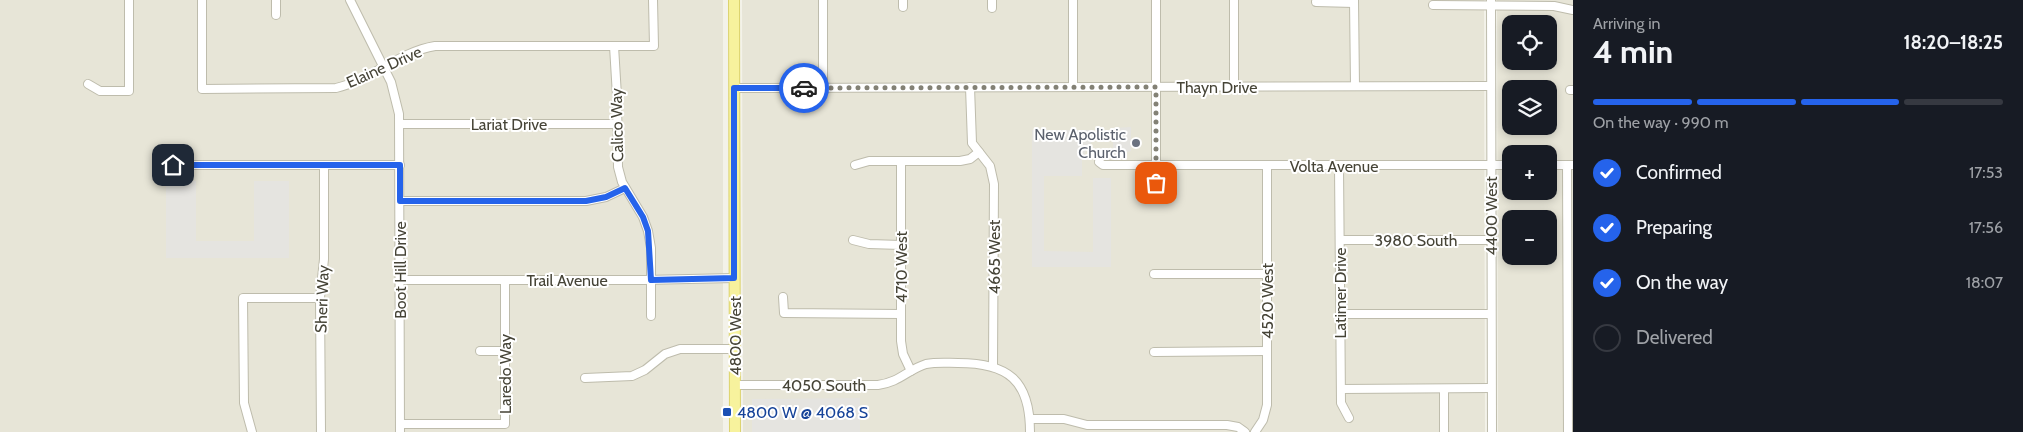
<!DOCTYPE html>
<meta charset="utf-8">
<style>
body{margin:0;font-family:Cabin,sans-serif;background:#20242c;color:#f1f3f6;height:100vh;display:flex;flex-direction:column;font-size:19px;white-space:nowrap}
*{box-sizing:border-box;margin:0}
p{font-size:16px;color:#9ea1a6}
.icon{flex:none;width:28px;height:28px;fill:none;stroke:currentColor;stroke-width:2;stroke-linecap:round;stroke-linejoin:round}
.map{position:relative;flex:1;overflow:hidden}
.side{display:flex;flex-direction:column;background:#171b24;width:450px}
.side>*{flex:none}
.controls{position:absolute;left:1502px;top:15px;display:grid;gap:10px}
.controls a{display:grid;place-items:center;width:55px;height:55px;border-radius:10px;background:#171b24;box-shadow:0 2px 8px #0003;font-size:25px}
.pin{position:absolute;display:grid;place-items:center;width:42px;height:42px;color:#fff;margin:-21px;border-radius:10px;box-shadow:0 2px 8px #0006}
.courier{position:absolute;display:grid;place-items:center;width:50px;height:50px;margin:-25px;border:4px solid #2563eb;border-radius:50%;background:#fff;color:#222;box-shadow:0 1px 6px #0007}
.head em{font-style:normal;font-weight:700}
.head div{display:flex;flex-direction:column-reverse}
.head{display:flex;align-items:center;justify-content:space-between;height:85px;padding:0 20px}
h1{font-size:32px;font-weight:700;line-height:38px}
.bar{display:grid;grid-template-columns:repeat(4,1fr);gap:8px 5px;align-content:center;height:60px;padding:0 20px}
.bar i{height:6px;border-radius:4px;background:#363941}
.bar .selected{background:#2563eb}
.bar p{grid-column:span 4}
ol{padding:0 20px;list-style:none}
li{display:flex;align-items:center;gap:15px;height:55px}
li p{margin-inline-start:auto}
li .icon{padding:5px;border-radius:50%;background:#2563eb;color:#fff;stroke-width:4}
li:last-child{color:#9ea1a6}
li i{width:28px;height:28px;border:2px solid #363941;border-radius:50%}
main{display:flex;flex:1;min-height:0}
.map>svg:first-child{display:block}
.residential{fill:#e7e5d7;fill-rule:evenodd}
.parking{fill:#e5e4e0}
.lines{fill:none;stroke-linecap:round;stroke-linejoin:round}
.minor-casing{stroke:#bebcac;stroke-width:10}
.major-casing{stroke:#dcd36e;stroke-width:12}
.minor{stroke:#fff;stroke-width:8}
.major{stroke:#f7f29d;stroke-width:10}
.done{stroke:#838175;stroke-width:5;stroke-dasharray:0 9}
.route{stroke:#2563eb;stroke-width:6}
.worship-dot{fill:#6b7280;stroke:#fff;stroke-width:2}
.transit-dot{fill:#1a4fb4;stroke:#fff;stroke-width:2}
.labels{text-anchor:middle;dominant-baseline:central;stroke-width:4;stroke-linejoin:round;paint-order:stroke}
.street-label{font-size:16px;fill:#464437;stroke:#fff}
.worship-label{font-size:16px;fill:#5b616d;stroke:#fff;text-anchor:end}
.transit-label{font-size:16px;fill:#164399;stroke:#fff;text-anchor:start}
</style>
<main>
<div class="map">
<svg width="1573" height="432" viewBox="0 0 1573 432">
<rect width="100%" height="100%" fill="#f3f2e9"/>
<g class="residential">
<rect x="0" y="0" width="723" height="432"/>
<path d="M742 0H1484L1485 432H743Z"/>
<path d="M1497 0H1573V432H1498ZM1511 24H1549V61H1511ZM1511 89H1549V126H1511ZM1511 154H1549V191H1511ZM1511 219H1549V256H1511Z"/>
</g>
<g class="parking">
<path d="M1131 127V151L1127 152V157H1113V128Z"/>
<path d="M1032 130H1093V141L1088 146 1082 160V176H1044V251L1093 252V178H1111V267H1032Z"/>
<path d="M166 181H196V241H254V181H289V258H166Z"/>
<path d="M860 398V432H752V399Z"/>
</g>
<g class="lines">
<defs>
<g id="minor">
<path d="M202 0V89L336 88C371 80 399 52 435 46H654L653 0"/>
<path d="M276 0V15"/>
<path d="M350 0 391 82 399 114 400 432"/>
<path d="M903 0V7"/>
<path d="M992 0V8"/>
<path d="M1073 0V87"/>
<path d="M1234 0V87"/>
<path d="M1354 0 1355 86"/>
<path d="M1491 0 1492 432"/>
<path d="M1316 2 1354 3"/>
<path d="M1433 5 1554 6 1573 10"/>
<path d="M614 46 617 96 618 167 622 182 643 217 648 231 651 248V316"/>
<path d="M88 84 100 91H129V0"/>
<path d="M970 87 972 143 990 166 994 184 993 366"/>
<path d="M734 88 1491 86"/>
<path d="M823 88V0"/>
<path d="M1570 90H1573"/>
<path d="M400 124H617"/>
<path d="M901 161V341L903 354 911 371"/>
<path d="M1099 162 1103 165H1511"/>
<path d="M173 165H400"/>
<path d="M855 165 869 161H960L970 159 979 152"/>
<path d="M1549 165H1573"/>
<path d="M1567 165 1568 432"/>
<path d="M1339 166 1341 403 1349 418"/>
<path d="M1154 195 1156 183V0"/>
<path d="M400 201H586L606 197 625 188"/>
<path d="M853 240 869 244 901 245"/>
<path d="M1340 240H1491"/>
<path d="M1154 274H1267"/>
<path d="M400 280H644L734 278"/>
<path d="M783 297 784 313 901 314"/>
<path d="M1341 314H1491"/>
<path d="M480 351H505"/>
<path d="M1154 352 1267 351"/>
<path d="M585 378 632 376 645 370 665 354 680 349H735"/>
<path d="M735 385H878C900 382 907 370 926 364 937 362 947 363 958 363 1008 363 1030 380 1030 432"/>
<path d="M1341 389 1491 388"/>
<path d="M1444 389V432"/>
<path d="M1030 419H1064L1087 425H1227L1238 427 1245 432"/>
<path d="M400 424H505V280"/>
<path d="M252 432 244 403 243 298H320"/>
<path d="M321 432 320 298 324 259V165"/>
<path d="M1255 432 1263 420 1267 405V166"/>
</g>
<path id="major" d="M734 0 735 432"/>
</defs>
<use href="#minor" class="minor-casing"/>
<use href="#major" class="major-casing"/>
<use href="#minor" class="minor"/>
<use href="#major" class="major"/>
</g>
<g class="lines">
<path class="done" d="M804 88 1156 87V183"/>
<path class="route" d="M173 165H400V201H586L606 197 625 188 643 217 648 231 651 280 734 278V88H804"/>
</g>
<circle class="worship-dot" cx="1136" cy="143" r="5"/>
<rect class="transit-dot" x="722" y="407" width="10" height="10" rx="2.5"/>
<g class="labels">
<g class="street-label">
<text transform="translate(384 67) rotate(-24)">Elaine Drive</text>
<text x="1217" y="87">Thayn Drive</text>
<text x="509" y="124">Lariat Drive</text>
<text transform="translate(617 125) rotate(-91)">Calico Way</text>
<text x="1334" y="166">Volta Avenue</text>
<text transform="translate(1491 216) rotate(-90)">4400 West</text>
<text x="1416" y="240">3980 South</text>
<text transform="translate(994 257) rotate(-90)">4665 West</text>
<text transform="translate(901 267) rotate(-90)">4710 West</text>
<text transform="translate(400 270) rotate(-90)">Boot Hill Drive</text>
<text x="567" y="280">Trail Avenue</text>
<text transform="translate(1340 293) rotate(-90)">Latimer Drive</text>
<text transform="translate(322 299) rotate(-88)">Sheri Way</text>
<text transform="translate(1267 301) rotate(-90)">4520 West</text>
<text transform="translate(735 336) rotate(-90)">4800 West</text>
<text transform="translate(505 374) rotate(-90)">Laredo Way</text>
<text x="824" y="385">4050 South</text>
</g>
<g class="worship-label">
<text x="1126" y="134">New Apolistic<tspan x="1126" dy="18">Church</tspan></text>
</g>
<g class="transit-label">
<text x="737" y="412">4800 W @ 4068 S</text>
</g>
</g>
</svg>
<div class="controls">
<a><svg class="icon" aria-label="locate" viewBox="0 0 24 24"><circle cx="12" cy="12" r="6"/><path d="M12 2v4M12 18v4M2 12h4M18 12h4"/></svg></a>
<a><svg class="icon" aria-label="layers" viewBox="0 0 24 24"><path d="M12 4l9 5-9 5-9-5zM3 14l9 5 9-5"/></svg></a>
<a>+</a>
<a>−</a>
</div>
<div class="pin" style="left:1156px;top:183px;background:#ea580c"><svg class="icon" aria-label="bag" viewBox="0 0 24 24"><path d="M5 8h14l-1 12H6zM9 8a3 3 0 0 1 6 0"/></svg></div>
<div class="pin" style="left:173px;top:165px;background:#1f2937"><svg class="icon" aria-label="home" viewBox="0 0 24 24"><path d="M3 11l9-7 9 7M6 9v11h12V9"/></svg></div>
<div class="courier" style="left:804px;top:88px"><svg class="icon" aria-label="car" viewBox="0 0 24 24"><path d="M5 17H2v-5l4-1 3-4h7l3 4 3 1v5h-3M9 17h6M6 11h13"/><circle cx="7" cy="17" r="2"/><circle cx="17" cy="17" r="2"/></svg></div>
</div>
<section class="side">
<div class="head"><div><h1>4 min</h1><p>Arriving in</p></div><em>18:20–18:25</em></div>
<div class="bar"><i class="selected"></i><i class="selected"></i><i class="selected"></i><i></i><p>On the way · 990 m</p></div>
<ol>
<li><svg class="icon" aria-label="check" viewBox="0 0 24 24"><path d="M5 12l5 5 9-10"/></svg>Confirmed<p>17:53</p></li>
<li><svg class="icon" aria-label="check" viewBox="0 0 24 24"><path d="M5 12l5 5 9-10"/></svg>Preparing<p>17:56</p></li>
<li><svg class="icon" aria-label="check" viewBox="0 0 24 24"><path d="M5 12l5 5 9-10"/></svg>On the way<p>18:07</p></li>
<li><i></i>Delivered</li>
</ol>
</section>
</main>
